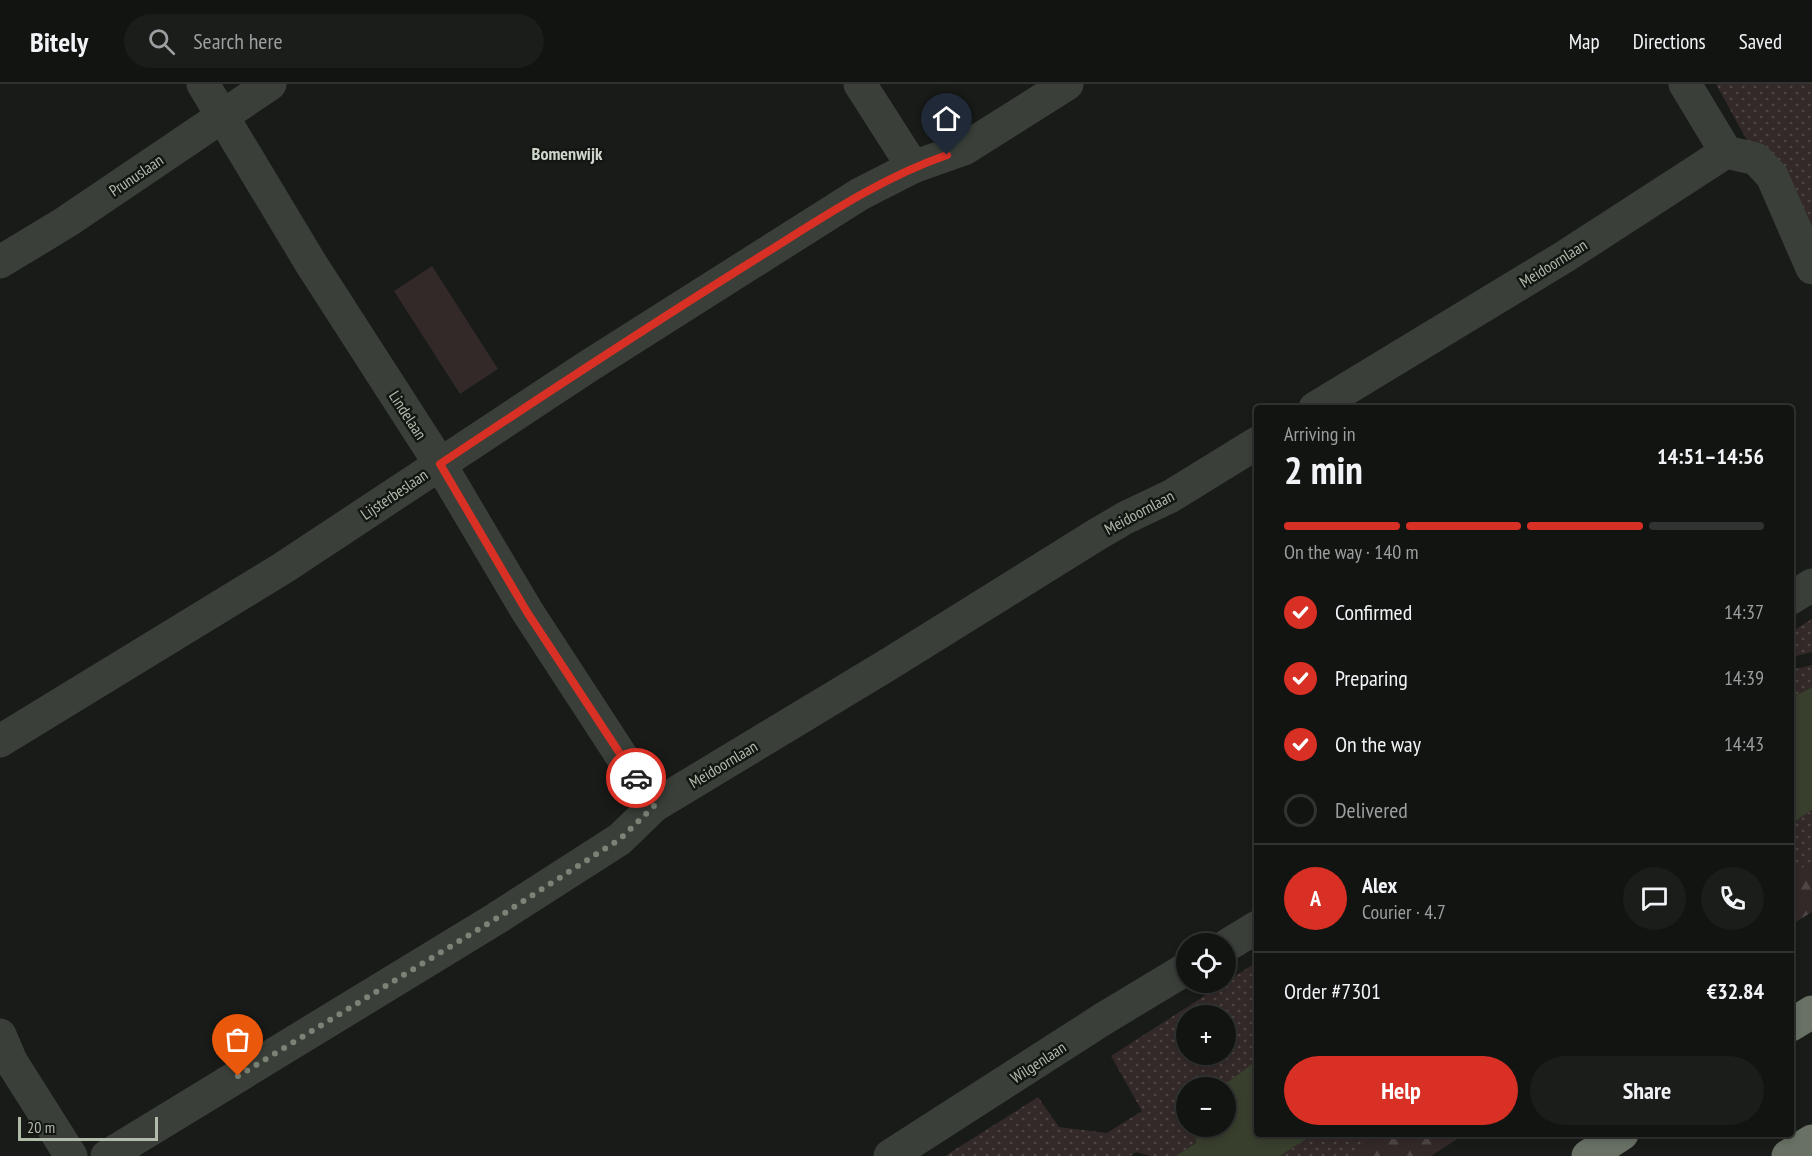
<!DOCTYPE html>
<meta charset="utf-8">
<style>
body{margin:0;font-family:"PT Sans Narrow",sans-serif;background:#1b1d1b;color:#f1f3f6;height:100vh;display:flex;flex-direction:column;font-size:22px;white-space:nowrap}
*{box-sizing:border-box;margin:0}
p{font-size:20px;color:#9c9e9f}
.icon{flex:none;width:33px;height:33px;fill:none;stroke:currentColor;stroke-width:2;stroke-linecap:round;stroke-linejoin:round}
.map{position:relative;flex:1;overflow:hidden}
.details{position:absolute;left:1254px;top:321px;width:540px;height:732px;display:flex;flex-direction:column;background:#121412;border-radius:6px;box-shadow:0 3px 9px #0003,0 0 0 2px #313332}
.details>*{flex:none}
.fabs{position:absolute;left:1176px;top:849px;display:grid;gap:12px}
.fabs a{display:grid;place-items:center;width:60px;height:60px;border-radius:50%;background:#121412;box-shadow:0 3px 9px #0003,0 0 0 2px #313332;font-size:30px}
.scale{position:absolute;left:18px;bottom:15px;width:140px;box-sizing:border-box;padding-left:6px;border:3px solid #b0bbaa;border-top:0;font-size:16px;line-height:21px;white-space:nowrap;color:#b0bbaa;-webkit-text-stroke:4px #131613;paint-order:stroke}
.pin{position:absolute;display:grid;place-items:center;width:51px;height:51px;color:#fff;margin:-62px -26px;border-radius:50% 50% 50% 0;rotate:-45deg;box-shadow:0 0 6px #0007}
.pin .icon{rotate:45deg}
.courier{position:absolute;display:grid;place-items:center;width:60px;height:60px;margin:-30px;border:4px solid #d93025;border-radius:50%;background:#fff;color:#222;box-shadow:0 2px 8px #0007}
.head em{font-style:normal;font-weight:700}
.head div{display:flex;flex-direction:column-reverse}
.head{display:flex;align-items:center;justify-content:space-between;height:102px;padding:0 30px}
h1{font-size:39px;font-weight:700;line-height:45px}
.bar{display:grid;grid-template-columns:repeat(4,1fr);gap:9px 6px;align-content:center;height:72px;padding:0 30px}
.bar i{height:8px;border-radius:4px;background:#313332}
.bar .selected{background:#d93025}
.bar p{grid-column:span 4}
.line{display:flex;align-items:center;gap:15px;padding:0 30px;border-top:2px solid #313332}
.line div{flex:1}
.round{display:grid;place-items:center;flex:none;width:63px;height:63px;border-radius:32px;background:#1b1d1b}
ol{padding:0 30px;list-style:none}
li{display:flex;align-items:center;gap:18px;height:66px}
li p{margin-inline-start:auto}
li .icon{padding:6px;border-radius:50%;background:#d93025;color:#fff;stroke-width:4}
li:last-child{color:#9c9e9f}
li i{width:33px;height:33px;border:3px solid #313332;border-radius:50%}
.cta{display:flex;gap:12px;margin-top:auto;padding:12px 30px}
.cta a{flex:1;height:69px;border-radius:36px;background:#d93025;color:#fff;font-size:24px;font-weight:700;line-height:69px;text-align:center}
.cta a+a{background:#1b1d1b;color:#f1f3f6}
header{display:flex;align-items:center;gap:36px;box-sizing:border-box;height:84px;padding:0 30px;background:#121412;border-bottom:2px solid #313332}
header strong{font-size:28px}
nav{display:flex;gap:33px;margin-inline-start:auto;font-size:21px}
.search{width:420px;height:54px;background:#1b1d1b;display:flex;align-items:center;gap:15px;box-sizing:border-box;padding:0 21px;border-radius:33px;color:#9c9e9f;font-size:22px}
.map>svg:first-child{display:block}
.grass{fill:url(#grass-dots);fill-rule:evenodd}
.forest{fill:url(#forest-firs)}
.pitch{fill:#332928}
.water{fill:#383f2d}
.lines{fill:none;stroke-linecap:round;stroke-linejoin:round}
.minor{stroke:#3a4039;stroke-width:33}
.highway{stroke:#697165;stroke-width:33}
.done{stroke:#7b8377;stroke-width:6;stroke-dasharray:0 10.8}
.route{stroke:#d93025;stroke-width:8}
.labels{text-anchor:middle;dominant-baseline:central;stroke-width:5;stroke-linejoin:round;paint-order:stroke}
.street-label{font-size:16px;fill:#b0bbaa;stroke:#131613}
.neighbourhood-label{font-size:18px;font-weight:bold;fill:#cfd7cb;stroke:#131613}
</style>
<header>
<strong>Bitely</strong>
<div class="search"><svg class="icon" aria-label="search" viewBox="0 0 24 24"><circle cx="10" cy="10" r="6"/><path d="M15 15l6 6"/></svg>Search here</div>
<nav><a>Map</a><a>Directions</a><a>Saved</a></nav>
</header>
<div class="map">
<svg width="1812" height="1072" viewBox="0 0 1812 1072">
<defs>
<pattern id="grass-dots" width="8" height="8" patternUnits="userSpaceOnUse" patternTransform="scale(1.5)"><rect width="8" height="8" fill="#332928"/><path d="M2 2h.1M6 6h.1" fill="none" stroke="#4e4644" stroke-width="1.8" stroke-linecap="round"/></pattern>
<pattern id="forest-firs" width="22" height="20" patternUnits="userSpaceOnUse" patternTransform="scale(1.5)"><rect width="22" height="20" fill="#332928"/><path d="M5 1l3.5 6h-7zM16 11l3.5 6h-7z" fill="#4e4644"/></pattern>
</defs>
<rect width="100%" height="100%" fill="#181b18"/>
<g class="grass">
<path d="M1716 0H1812V175Z"/>
<path d="M1812 535V568L1796 572 1791 565V548Z"/>
<path d="M1812 581V603L1791 614V586Z"/>
<path d="M1812 726V778L1791 791V740Z"/>
<path d="M1257 878V976L1221 1003 1186 1004V1042L1194 1043 1196 1059 1175 1072H1150L1136 1068 1130 1072H945L1038 1013 1059 1043 1107 1049 1142 1027 1111 972ZM1186 932H1226V970H1186Z"/>
<path d="M1315 1050H1382L1348 1072H1280Z"/>
</g>
<g class="forest">
<path d="M1812 778V828L1791 841V791Z"/>
<path d="M1382 1050H1465L1431 1072H1348Z"/>
</g>
<path class="pitch" d="M432 182 498 285 460 310 394 207Z"/>
<g class="water">
<path d="M1812 603V726L1791 740V614Z"/>
<path d="M1257 976V1050H1315L1280 1072H1175L1196 1059 1194 1043 1226 1042V1004L1221 1003Z"/>
</g>
<g class="lines">
<g class="minor">
<path d="M203 0 310 178 440 380 527 527 654 722"/>
<path d="M860 0 913 83"/>
<path d="M1685 0 1726 68 1756 75 1772 92 1812 184"/>
<path d="M0 178 66 138 270 0"/>
<path d="M1315 324 1564 173 1726 68"/>
<path d="M1791 514 1812 501"/>
<path d="M0 657 283 484 587 283 860 110 913 83 964 65 1067 0"/>
<path d="M1226 862 1257 843"/>
<path d="M0 951 11 977 71 1072"/>
<path d="M107 1072 497 834 620 755 654 722 889 580 1096 451 1125 434 1171 412 1257 359"/>
<path d="M890 1072 1103 935 1186 885"/>
</g>
<g class="highway">
<path d="M1791 941 1812 928"/>
<path d="M1588 1072 1622 1050"/>
<path d="M1788 1072 1812 1057"/>
</g>
</g>
<g class="lines">
<path class="done" d="M238 992 497 834 620 755 654 722 636 694"/>
<path class="route" d="M636 694 527 528 440 380C542 312 644 245 748 180 813 140 875 96 947 71"/>
</g>
<g class="labels">
<g class="street-label">
<text transform="translate(136 91) rotate(-34)">Prunuslaan</text>
<text transform="translate(1553 179) rotate(-32)">Meidoornlaan</text>
<text transform="translate(408 331) rotate(57)">Lindelaan</text>
<text transform="translate(394 410) rotate(-34)">Lijsterbeslaan</text>
<text transform="translate(1139 428) rotate(-28)">Meidoornlaan</text>
<text transform="translate(723 680) rotate(-31)">Meidoornlaan</text>
<text transform="translate(1038 978) rotate(-33)">Wilgenlaan</text>
</g>
<g class="neighbourhood-label">
<text x="567" y="69">Bomenwijk</text>
</g>
</g>
</svg>
<div class="fabs">
<a><svg class="icon" aria-label="locate" viewBox="0 0 24 24"><circle cx="12" cy="12" r="6"/><path d="M12 2v4M12 18v4M2 12h4M18 12h4"/></svg></a>
<a>+</a>
<a>−</a>
</div>
<div class="scale">20 m</div>
<div class="pin" style="left:238px;top:992px;background:#ea580c"><svg class="icon" aria-label="bag" viewBox="0 0 24 24"><path d="M5 8h14l-1 12H6zM9 8a3 3 0 0 1 6 0"/></svg></div>
<div class="pin" style="left:947px;top:71px;background:#1f2937"><svg class="icon" aria-label="home" viewBox="0 0 24 24"><path d="M3 11l9-7 9 7M6 9v11h12V9"/></svg></div>
<div class="courier" style="left:636px;top:694px"><svg class="icon" aria-label="car" viewBox="0 0 24 24"><path d="M5 17H2v-5l4-1 3-4h7l3 4 3 1v5h-3M9 17h6M6 11h13"/><circle cx="7" cy="17" r="2"/><circle cx="17" cy="17" r="2"/></svg></div>
<section class="details">
<div class="head"><div><h1>2 min</h1><p>Arriving in</p></div><em>14:51–14:56</em></div>
<div class="bar"><i class="selected"></i><i class="selected"></i><i class="selected"></i><i></i><p>On the way · 140 m</p></div>
<ol>
<li><svg class="icon" aria-label="check" viewBox="0 0 24 24"><path d="M5 12l5 5 9-10"/></svg>Confirmed<p>14:37</p></li>
<li><svg class="icon" aria-label="check" viewBox="0 0 24 24"><path d="M5 12l5 5 9-10"/></svg>Preparing<p>14:39</p></li>
<li><svg class="icon" aria-label="check" viewBox="0 0 24 24"><path d="M5 12l5 5 9-10"/></svg>On the way<p>14:43</p></li>
<li><i></i>Delivered</li>
</ol>
<div class="line" style="height:108px"><b class="round" style="background:#d93025;color:#fff">A</b><div><b>Alex</b><p>Courier · 4.7</p></div><a class="round"><svg class="icon" aria-label="chat" viewBox="0 0 24 24"><path d="M4 5h16v11H9l-5 4z"/></svg></a><a class="round"><svg class="icon" aria-label="phone" viewBox="0 0 24 24"><path d="M5 4h4l2 5-3 2q2 4 5 5l2-3 5 2v4C11 20 4 13 5 4z"/></svg></a></div>
<div class="line" style="height:78px"><div>Order #7301</div><b>€32.84</b></div>
<div class="cta"><a>Help</a><a>Share</a></div>
</section>
</div>
